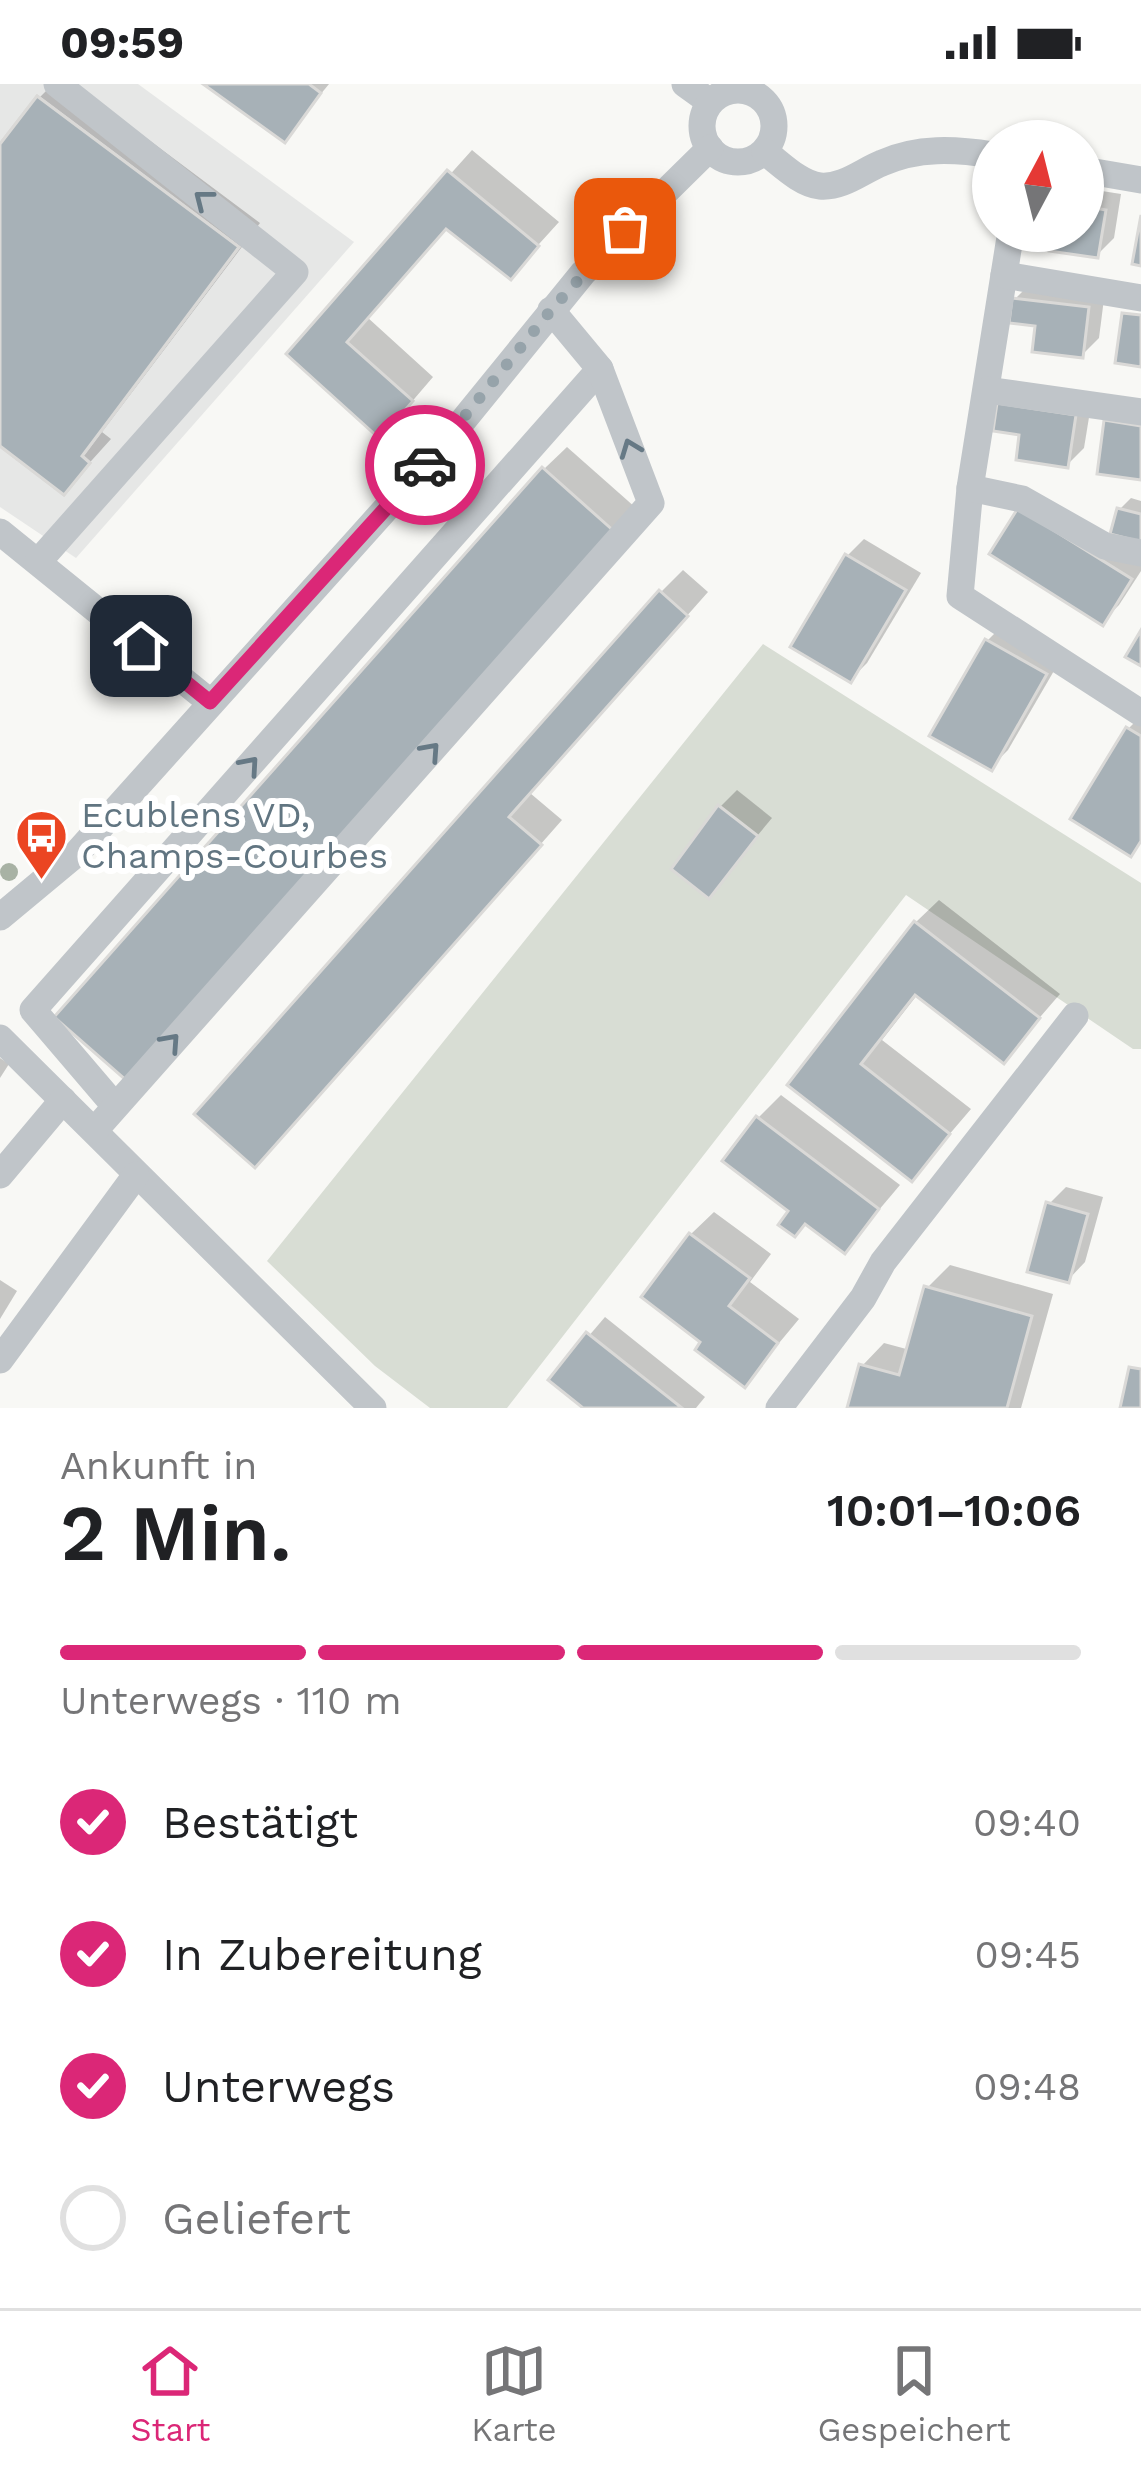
<!DOCTYPE html>
<html lang="de">
<meta charset="utf-8">
<style>
body{margin:0;font-family:"Work Sans",sans-serif;background:#f6f6f6;color:#202124;height:100vh;display:flex;flex-direction:column;font-size:45px;white-space:nowrap}
*{box-sizing:border-box;margin:0}
p{font-size:39px;color:#757577}
.icon{flex:none;width:66px;height:66px;fill:none;stroke:currentColor;stroke-width:2;stroke-linecap:round;stroke-linejoin:round}
.map{position:relative;height:1324px;overflow:hidden}
.drawer{display:flex;flex-direction:column;background:#fff;flex:1}
.drawer>*{flex:none}
.needle{width:78px;rotate:7deg}
.buttons{position:absolute;left:972px;top:36px;display:grid;gap:24px}
.buttons a{display:grid;place-items:center;width:132px;height:132px;border-radius:50%;background:#fff;box-shadow:0 3px 9px #0004;font-size:60px}
.pin{position:absolute;display:grid;place-items:center;width:102px;height:102px;color:#fff;margin:-51px;border-radius:24px;box-shadow:0 6px 18px #0006}
.courier{position:absolute;display:grid;place-items:center;width:120px;height:120px;margin:-60px;border:9px solid #db2777;border-radius:50%;background:#fff;color:#222;box-shadow:0 3px 15px #0007}
.summary em{font-style:normal;font-weight:600}
.summary div{display:flex;flex-direction:column-reverse}
.summary{display:flex;align-items:center;justify-content:space-between;height:204px;padding:0 60px}
h1{font-size:78px;font-weight:600;line-height:90px}
.bar{display:grid;grid-template-columns:repeat(4,1fr);gap:18px 12px;align-content:center;height:144px;padding:0 60px}
.bar i{height:15px;border-radius:9px;background:#e0e0e0}
.bar .selected{background:#db2777}
.bar p{grid-column:span 4}
ol{padding:0 60px;list-style:none}
li{display:flex;align-items:center;gap:36px;height:132px}
li p{margin-inline-start:auto}
li .icon{padding:12px;border-radius:50%;background:#db2777;color:#fff;stroke-width:4}
li:last-child{color:#757577}
li i{width:66px;height:66px;border:6px solid #e0e0e0;border-radius:50%}
.status{display:flex;justify-content:space-between;align-items:center;height:84px;padding:0 60px;background:#fff;direction:ltr}
.status svg{height:33px;fill:currentColor}
.dock{display:flex;justify-content:space-around;align-items:center;height:168px;border-top:3px solid #e0e0e0;background:#fff;font-size:33px;color:#757577}
.dock a{display:grid;justify-items:center;gap:6px}
.dock .selected{color:#db2777}
.map>svg:first-child{display:block}
.built{fill:#e6e7e6}
.green{fill:#d8ddd4}
.shadow{fill:#0003}
.building{fill:#a7b1b7;stroke:#dad9d7;stroke-width:3;fill-rule:evenodd}
.lines{fill:none;stroke-linecap:round;stroke-linejoin:round}
.minor{stroke:#c0c5c9;stroke-width:27}
.tree{fill:#a8b2a4}
.oneway{stroke:#667985}
.done{stroke:#96a3aa;stroke-width:12;stroke-dasharray:0 21.6}
.route{stroke:#db2777;stroke-width:15}
.labels{text-anchor:middle;dominant-baseline:central;stroke-width:12;stroke-linejoin:round;paint-order:stroke}
.poi-label{font-size:36px;fill:#617581;stroke:#fff;text-anchor:start}
</style>
<div class="status"><b>09:59</b><svg viewBox="0 0 49 12"><path d="M0 12V9h3v3zM5 12V6h3v6zM10 12V3h3v9zM15 12V0h3v12zM26 1h20v11H26zM47 4h2v5h-2z"/></svg></div>
<div class="map">
<svg width="1141" height="1324" viewBox="0 0 1141 1324">
<rect width="100%" height="100%" fill="#f8f8f5"/>
<path class="built" d="M0 0H138L354 158 76 474 0 423Z"/>
<path class="green" d="M763 560 1141 799V965H1133L906 811 507 1324H430L375 1282 267 1177Z"/>
<g class="shadow">
<path d="M53 0H74L260 139 102 348 111 355 64 407 0 359V81L39 14Z"/>
<path d="M208 0H329L284 55Z"/>
<path d="M472 66 559 138 510 192 447 142 367 233 433 293 403 328 290 269Z"/>
<path d="M1083 104 1121 110 1114 154 1097 171 1055 147H1083Z"/>
<path d="M1032 198 1105 207 1099 254 1082 271 1039 239 1015 215Z"/>
<path d="M1092 315 1084 364 1067 381 1019 374Z"/>
<path d="M567 363 636 424 150 971 544 385Z"/>
<path d="M1131 414 1141 417V455L1120 425Z"/>
<path d="M1021 426 1141 474V487L1119 521 1102 538Z"/>
<path d="M864 455 921 489 867 579 850 596 847 472Z"/>
<path d="M683 486 708 508 530 709 562 736 278 1058 661 508Z"/>
<path d="M1004 540 1062 573 1008 666 991 683 987 557Z"/>
<path d="M1141 632V759L1131 769 1128 645Z"/>
<path d="M737 706 772 734 708 811 720 723Z"/>
<path d="M939 816 1060 910 1003 976 918 910 882 956 971 1025 912 1094 791 1000 916 838Z"/>
<path d="M0 974 9 980 0 994Z"/>
<path d="M781 1011 900 1101 845 1166 793 1126 758 1034Z"/>
<path d="M1066 1103 1103 1113 1085 1178 1068 1196 1049 1120Z"/>
<path d="M714 1128 771 1170 750 1198 799 1235 745 1300 705 1257 645 1212 691 1150Z"/>
<path d="M950 1181 1053 1210 1021 1324H850L862 1282 884 1259 910 1266 927 1204Z"/>
<path d="M0 1196 17 1207 0 1235Z"/>
<path d="M605 1233 705 1313 696 1324H588L552 1295Z"/>
</g>
<g class="building">
<path d="M203 0H309L321 9 285 59Z"/>
<path d="M37 12 239 163 82 372 90 379 64 411 0 362V60ZM118 118 153 145 26 320 13 312 16 301 0 287Z"/>
<path d="M37 12 239 163 82 372 90 379 64 411 0 362V60Z"/>
<path d="M447 86 539 162 511 196 446 145 347 258 413 317 380 355 286 270Z"/>
<path d="M1083 122 1106 126 1098 174 1049 167 1052 147H1083Z"/>
<path d="M1141 131V182L1132 180Z"/>
<path d="M1012 214 1089 223 1083 274 1032 268 1035 242 1009 239Z"/>
<path d="M1122 229 1141 231V283L1115 279Z"/>
<path d="M997 319 1076 331 1068 384 1016 376 1019 351 993 347Z"/>
<path d="M1104 336 1141 342V396L1097 390Z"/>
<path d="M542 383 616 449 128 998 54 933Z"/>
<path d="M1018 424 1132 495 1103 542 989 470Z"/>
<path d="M1117 424 1141 430V458L1110 450Z"/>
<path d="M845 470 906 506 851 599 790 563Z"/>
<path d="M659 506 688 532 509 733 542 761 255 1084 194 1030Z"/>
<path d="M1141 546V582L1125 573Z"/>
<path d="M985 555 1047 590 992 687 929 652Z"/>
<path d="M1126 643 1141 652V757L1131 773 1070 735Z"/>
<path d="M718 721 758 752 709 815 671 785Z"/>
<path d="M914 837 1040 934 1004 980 915 911 861 980 950 1050 912 1098 787 1001Z"/>
<path d="M756 1032 879 1125 845 1170 805 1140 795 1153 778 1141 788 1127 722 1077Z"/>
<path d="M1046 1118 1088 1130 1069 1199 1027 1188Z"/>
<path d="M689 1149 750 1194 729 1222 778 1259 745 1304 695 1266 700 1258 641 1213Z"/>
<path d="M924 1202 1032 1232 1007 1324H847L859 1280 899 1291Z"/>
<path d="M586 1248 682 1324H583L548 1296Z"/>
<path d="M1129 1283 1141 1285V1324H1120Z"/>
</g>
<g class="lines">
<g class="minor">
<path d="M685 0 710 18"/>
<circle cx="738" cy="42" r="36"/>
<path d="M765 68C780 79 800 100 820 102 843 104 862 87 882 79 918 63 955 65 993 71"/>
<path d="M1083 86 1141 96"/>
<path d="M1011 147 970 404 960 512 1141 629"/>
<path d="M1004 191 1141 214"/>
<path d="M987 306 1141 328"/>
<path d="M970 404 1022 415 1105 462 1141 469"/>
<path d="M0 448 210 618"/>
<path d="M38 478 295 188 57 0"/>
<path d="M0 833 77 769 444 360 583 189 710 64"/>
<path d="M0 954 373 1324"/>
<path d="M115 1022 33 926 600 285"/>
<path d="M95 1046 651 419 600 285 551 226"/>
<path d="M0 1091 63 1016"/>
<path d="M0 1276 136 1091"/>
<path d="M779 1324 863 1214 883 1178 1075 932"/>
</g>
</g>
<circle class="tree" cx="9" cy="788" r="9"/>
<defs><path id="oneway-chevron" d="M-2-3.5L2.5 0L-2 3.5" fill="none" stroke-width="1.6" stroke-linecap="round" stroke-linejoin="round" transform="scale(3)"/></defs>
<g class="oneway">
<use href="#oneway-chevron" transform="translate(203 115) rotate(-142)"/>
<use href="#oneway-chevron" transform="translate(630 364) rotate(-111)"/>
<use href="#oneway-chevron" transform="translate(431 667) rotate(-48)"/>
<use href="#oneway-chevron" transform="translate(250 681) rotate(-49)"/>
<use href="#oneway-chevron" transform="translate(171 958) rotate(-48)"/>
</g>
<g class="lines">
<path class="done" d="M425 381 551 226 625 145"/>
<path class="route" d="M141 562 210 618 425 381"/>
</g>
<defs>
<symbol id="bus-pin" viewBox="-11 -11 22 30"><path d="M0 17L-7.5 6A9.5 9.5 0 1 1 7.5 6Z" fill="#eb4522" stroke="#fff"/><path d="M-5-6H5V4H4V6H2V4H-2V6H-4V4H-5ZM-3.5-4V0h7V-4ZM-3.5 1.2v1.5H-2V1.2ZM2 1.2v1.5H3.5V1.2Z" fill="#fff"/></symbol>
</defs>
<g fill-rule="evenodd">
<use href="#bus-pin" x="12" y="722" width="59" height="81"/>
</g>
<g class="labels">
<g class="poi-label">
<text x="81" y="731">Ecublens VD,<tspan x="81" dy="41">Champs-Courbes</tspan></text>
</g>
</g>
</svg>
<div class="buttons">
<a><svg class="needle" viewBox="-14 -14 28 28"><path d="M0-13l5 13h-10z" fill="#e53935"/><path d="M0 13l5-13h-10z" fill="#757577"/></svg></a>
</div>
<div class="pin" style="left:625px;top:145px;background:#ea580c"><svg class="icon" aria-label="bag" viewBox="0 0 24 24"><path d="M5 8h14l-1 12H6zM9 8a3 3 0 0 1 6 0"/></svg></div>
<div class="pin" style="left:141px;top:562px;background:#1f2937"><svg class="icon" aria-label="home" viewBox="0 0 24 24"><path d="M3 11l9-7 9 7M6 9v11h12V9"/></svg></div>
<div class="courier" style="left:425px;top:381px"><svg class="icon" aria-label="car" viewBox="0 0 24 24"><path d="M5 17H2v-5l4-1 3-4h7l3 4 3 1v5h-3M9 17h6M6 11h13"/><circle cx="7" cy="17" r="2"/><circle cx="17" cy="17" r="2"/></svg></div>
</div>
<section class="drawer">
<div class="summary"><div><h1>2 Min.</h1><p>Ankunft in</p></div><em>10:01–10:06</em></div>
<div class="bar"><i class="selected"></i><i class="selected"></i><i class="selected"></i><i></i><p>Unterwegs · 110 m</p></div>
<ol>
<li><svg class="icon" aria-label="check" viewBox="0 0 24 24"><path d="M5 12l5 5 9-10"/></svg>Bestätigt<p>09:40</p></li>
<li><svg class="icon" aria-label="check" viewBox="0 0 24 24"><path d="M5 12l5 5 9-10"/></svg>In Zubereitung<p>09:45</p></li>
<li><svg class="icon" aria-label="check" viewBox="0 0 24 24"><path d="M5 12l5 5 9-10"/></svg>Unterwegs<p>09:48</p></li>
<li><i></i>Geliefert</li>
</ol>
</section>
<nav class="dock">
<a class="selected"><svg class="icon" aria-label="home" viewBox="0 0 24 24"><path d="M3 11l9-7 9 7M6 9v11h12V9"/></svg>Start</a>
<a><svg class="icon" aria-label="map" viewBox="0 0 24 24"><path d="M3 6l6-2 6 2 6-2v14l-6 2-6-2-6 2zM9 4v14M15 6v14"/></svg>Karte</a>
<a><svg class="icon" aria-label="saved" viewBox="0 0 24 24"><path d="M7 4h10v16l-5-4-5 4z"/></svg>Gespeichert</a>
</nav>
